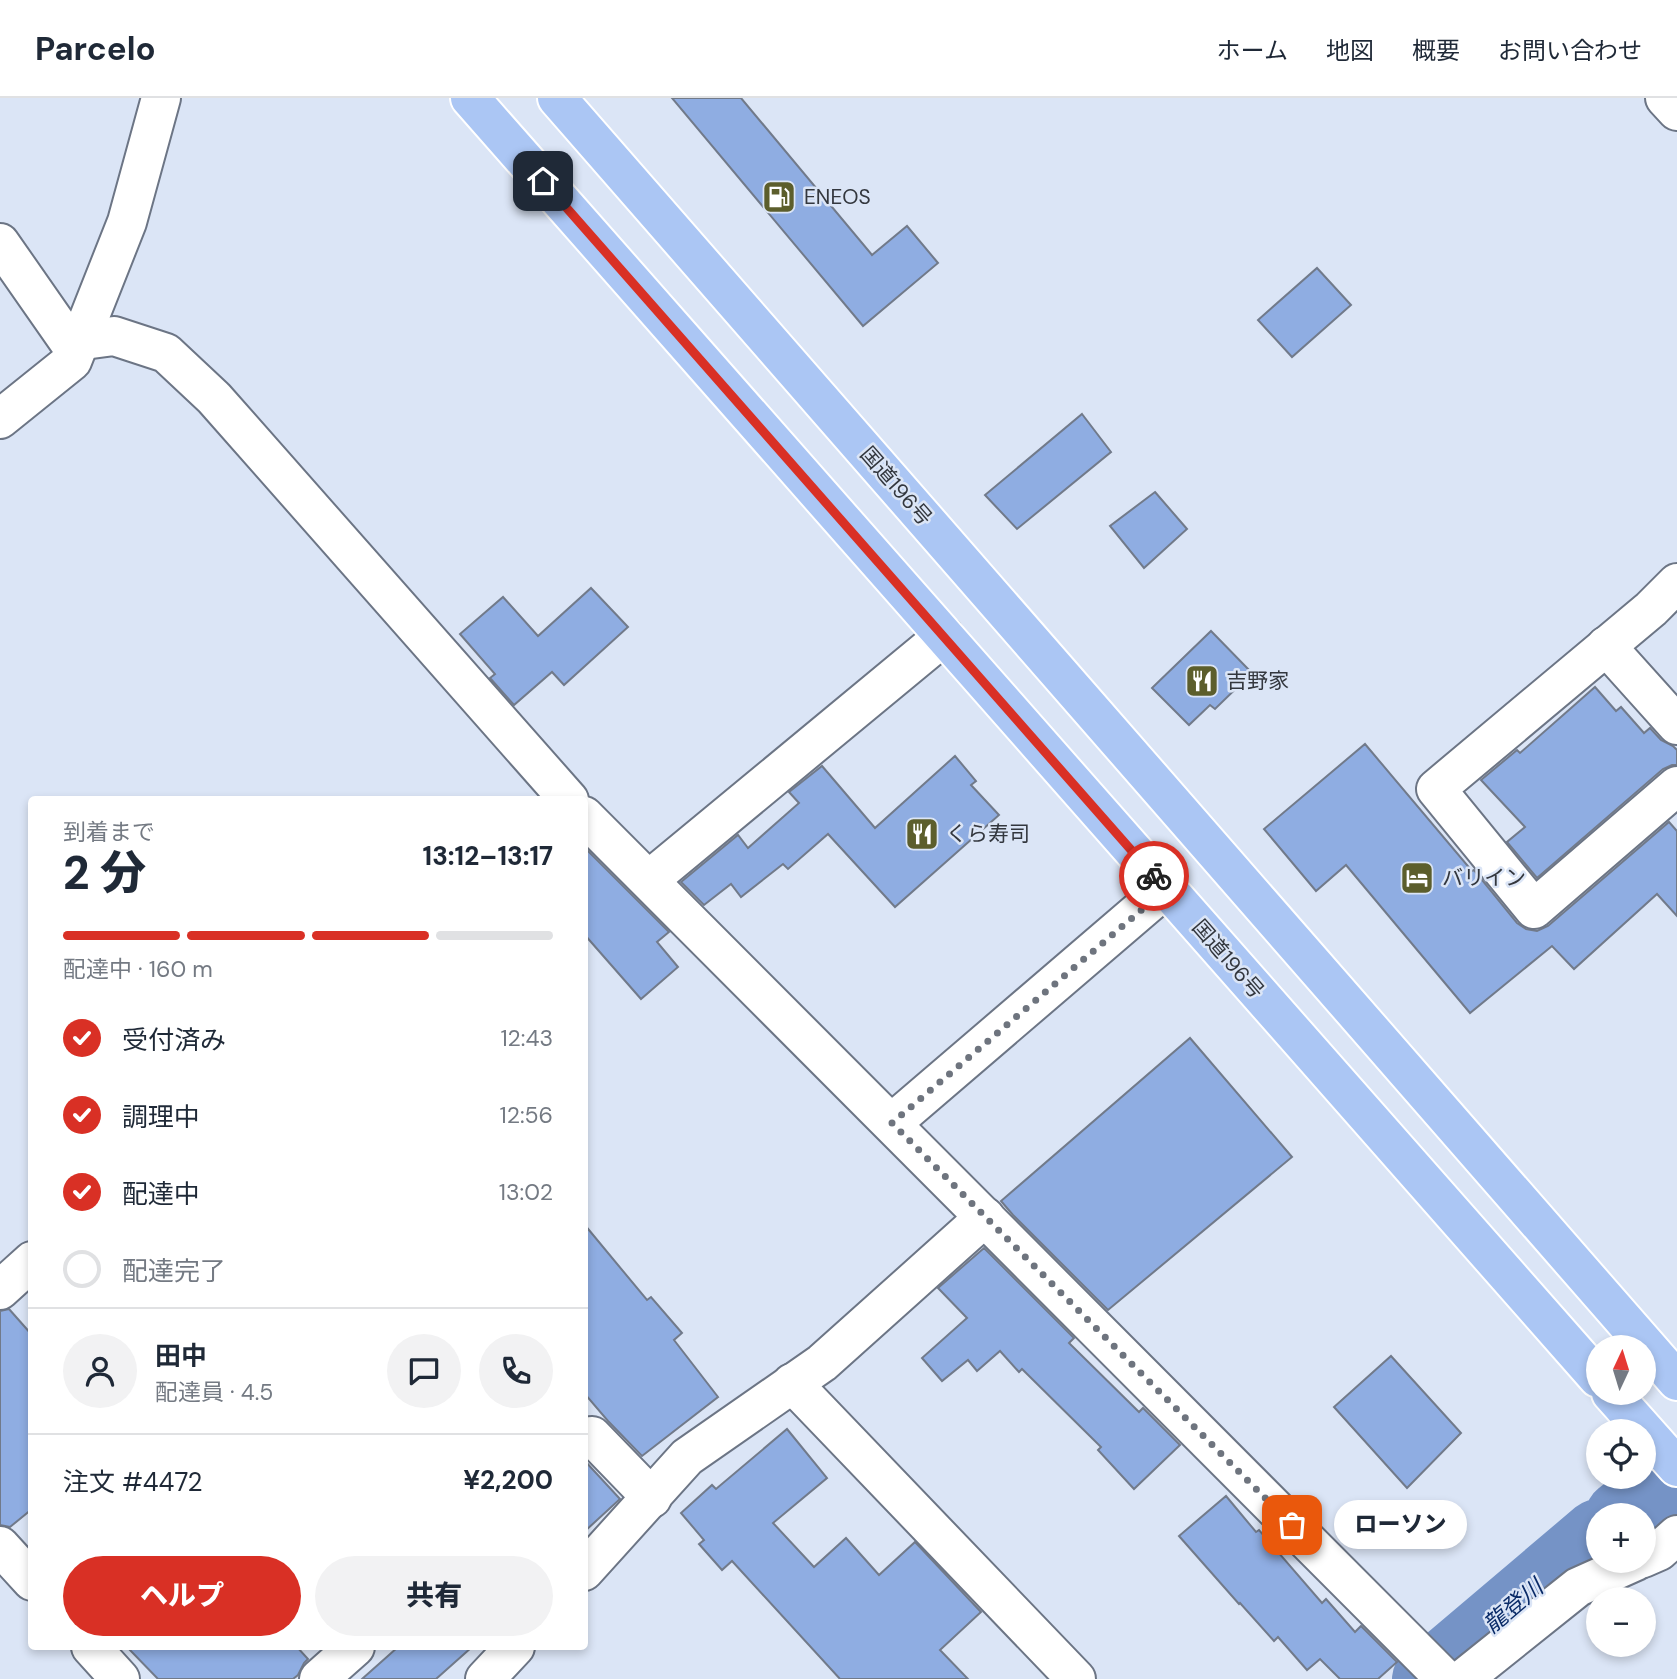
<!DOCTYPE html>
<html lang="ja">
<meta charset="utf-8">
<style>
body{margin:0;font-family:"DM Sans","Noto Sans JP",sans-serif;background:#f2f2f3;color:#1f2937;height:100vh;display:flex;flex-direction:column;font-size:26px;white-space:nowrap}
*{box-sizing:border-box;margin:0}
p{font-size:23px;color:#747a83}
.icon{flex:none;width:38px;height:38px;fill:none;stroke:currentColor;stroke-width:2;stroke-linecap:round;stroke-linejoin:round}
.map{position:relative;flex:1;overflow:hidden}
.drawer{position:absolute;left:28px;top:698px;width:560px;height:854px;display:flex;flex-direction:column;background:#fff;border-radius:7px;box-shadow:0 4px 10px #0003}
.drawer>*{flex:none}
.needle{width:46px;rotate:4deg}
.buttons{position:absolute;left:1586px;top:1237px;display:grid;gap:14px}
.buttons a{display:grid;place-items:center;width:70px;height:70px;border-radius:50%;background:#fff;box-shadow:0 4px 10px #0003;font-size:35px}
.pin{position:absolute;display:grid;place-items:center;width:60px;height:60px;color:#fff;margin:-30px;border-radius:14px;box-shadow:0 4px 10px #0006}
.courier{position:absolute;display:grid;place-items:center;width:70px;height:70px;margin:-35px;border:5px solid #d93025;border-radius:50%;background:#fff;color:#222;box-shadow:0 2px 9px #0007}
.bubble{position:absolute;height:49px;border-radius:24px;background:#fff;box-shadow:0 4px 10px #0003;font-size:23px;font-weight:800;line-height:49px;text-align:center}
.overview em{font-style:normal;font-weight:800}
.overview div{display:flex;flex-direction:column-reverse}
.overview{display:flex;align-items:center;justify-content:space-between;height:119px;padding:0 35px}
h1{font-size:46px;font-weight:800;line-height:52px}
.bar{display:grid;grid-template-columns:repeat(4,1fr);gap:10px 7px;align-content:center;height:84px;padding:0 35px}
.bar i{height:9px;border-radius:5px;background:#e0e1e3}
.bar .selected{background:#d93025}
.bar p{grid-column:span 4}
.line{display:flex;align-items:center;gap:18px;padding:0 35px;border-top:2px solid #e0e1e3}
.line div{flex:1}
.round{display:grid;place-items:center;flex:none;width:74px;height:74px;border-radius:37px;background:#f2f2f3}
ol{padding:0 35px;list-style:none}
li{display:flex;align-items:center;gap:21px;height:77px}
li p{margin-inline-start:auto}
li .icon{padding:7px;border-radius:50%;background:#d93025;color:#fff;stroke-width:4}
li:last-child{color:#747a83}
li i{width:38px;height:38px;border:4px solid #e0e1e3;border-radius:50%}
.primary-button{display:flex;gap:14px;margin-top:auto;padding:14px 35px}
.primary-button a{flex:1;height:80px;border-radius:42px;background:#d93025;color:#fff;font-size:28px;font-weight:800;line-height:80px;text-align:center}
.primary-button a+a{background:#f2f2f3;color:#1f2937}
header{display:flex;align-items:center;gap:42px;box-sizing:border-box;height:98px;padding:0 35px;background:#fff;border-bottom:2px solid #e0e1e3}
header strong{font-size:33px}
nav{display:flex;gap:38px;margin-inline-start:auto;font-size:24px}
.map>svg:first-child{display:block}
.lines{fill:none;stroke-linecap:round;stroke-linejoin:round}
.river{stroke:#7593c6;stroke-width:70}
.building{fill:#8fade2;stroke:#717a8a;stroke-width:2}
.street-casing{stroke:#6c7585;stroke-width:42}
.highway-casing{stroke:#fff;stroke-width:42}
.street{stroke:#fff;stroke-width:38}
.highway{stroke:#abc6f4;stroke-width:38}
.done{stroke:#6e747e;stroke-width:7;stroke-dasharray:0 12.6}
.route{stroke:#d93025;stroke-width:9}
.labels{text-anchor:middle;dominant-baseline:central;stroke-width:5;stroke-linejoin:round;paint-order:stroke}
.poi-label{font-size:21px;fill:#33373e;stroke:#dbe5f6;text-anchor:start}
.street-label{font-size:21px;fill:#33373e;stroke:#dbe5f6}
.water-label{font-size:23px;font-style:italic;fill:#092a67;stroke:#dbe5f6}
</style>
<header>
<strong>Parcelo</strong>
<nav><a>ホーム</a><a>地図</a><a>概要</a><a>お問い合わせ</a></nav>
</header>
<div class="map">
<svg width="1677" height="1581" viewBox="0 0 1677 1581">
<rect width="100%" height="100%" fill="#dbe5f6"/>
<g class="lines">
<g class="river">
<path d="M1620 1418 1677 1373"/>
<path d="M1427 1581 1598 1436"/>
</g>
</g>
<g class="building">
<path d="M672 0H741L872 157 907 128 938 165 863 228Z"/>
<path d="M1317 170 1351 207 1292 259 1258 222Z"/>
<path d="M1082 316 1111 354 1017 431 985 397Z"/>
<path d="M1155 394 1187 431 1144 470 1110 428Z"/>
<path d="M591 490 628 529 564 587 552 574 514 607 490 580 495 576 460 536 503 499 538 538Z"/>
<path d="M1211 533 1252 575 1215 611 1210 607 1189 627 1152 590Z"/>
<path d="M1595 589 1616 613 1621 609 1644 635 1650 630 1661 642 1673 648 1677 652V667H1672L1663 671 1537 780 1507 744 1525 729 1481 682 1517 652 1520 655Z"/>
<path d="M1365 646 1472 773 1474 772 1517 825 1526 831 1537 833 1548 828 1669 724 1677 733V818L1657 796 1574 871 1552 848 1470 915 1346 767 1316 793 1264 731Z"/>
<path d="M955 658 976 683 971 687 999 717 895 809 828 736 788 771 783 766 741 799 731 786 704 807 681 784 738 737 748 750 799 705 789 694 822 668 875 730Z"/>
<path d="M584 749 669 834 657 844 678 869 641 901 584 836Z"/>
<path d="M1190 940 1292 1059 1108 1212 1013 1117 1001 1103Z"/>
<path d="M584 1126 647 1202 651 1199 682 1235 674 1242 718 1299 642 1358 608 1323 584 1295Z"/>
<path d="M984 1150 1074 1240 1069 1245 1139 1314 1143 1310 1180 1347 1134 1391 1098 1352 1101 1349 1022 1271 1019 1274 1000 1253 977 1273 968 1262 942 1283 922 1260 967 1220 938 1190Z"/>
<path d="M9 1211 32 1237V1411L10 1429 0 1427V1213Z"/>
<path d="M1391 1258 1461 1335 1407 1390 1334 1309Z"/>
<path d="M787 1331 827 1380 773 1425 814 1469 846 1440 879 1477 915 1444 981 1514 940 1552 968 1581H840L732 1463 722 1472 699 1446 704 1442 681 1415 712 1387 716 1391Z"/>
<path d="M584 1362 620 1401 584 1434Z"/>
<path d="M1226 1398 1256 1434 1259 1432 1322 1505 1326 1501 1355 1534 1361 1528 1397 1564 1378 1581H1340L1320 1561 1307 1572 1278 1539 1274 1543 1240 1505 1239 1506 1179 1438Z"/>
<path d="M127 1549H297L308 1561 304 1565 298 1577 293 1581H158Z"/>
<path d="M398 1549H472L436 1581H362Z"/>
</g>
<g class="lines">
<defs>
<g id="street">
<path d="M1665 0 1677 13"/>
<path d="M0 145 69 244 114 238 166 255 214 300 569 702"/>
<path d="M0 321 72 263 127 124 161 0"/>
<path d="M1677 485 1651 511 1436 691 1534 811 1677 688"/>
<path d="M1606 548 1677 627"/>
<path d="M584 718 1445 1581"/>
<path d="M649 782 944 538"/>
<path d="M892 1025 1165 791"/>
<path d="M0 1192 32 1163"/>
<path d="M792 1285 1076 1581"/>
<path d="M592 1338 652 1400"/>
<path d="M0 1448 32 1483"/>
<path d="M1643 1460 1659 1453 1677 1437"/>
<path d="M584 1473 687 1359 822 1265 985 1119"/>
<path d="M91 1549 120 1581"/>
<path d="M319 1581 355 1549"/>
<path d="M485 1581 515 1549"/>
<path d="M1463 1581 1578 1489 1636 1463"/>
</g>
<g id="highway">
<path d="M470 0 1598 1280"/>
<path d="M557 0 1677 1283"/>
<path d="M1611 1295 1677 1369"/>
</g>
</defs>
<use href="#street" class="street-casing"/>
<use href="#highway" class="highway-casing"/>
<use href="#street" class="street"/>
<use href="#highway" class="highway"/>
</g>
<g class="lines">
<path class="done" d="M1154 778 1166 791 892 1025 1292 1427"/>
<path class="route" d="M543 83 1154 778"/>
</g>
<defs>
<symbol id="fuel-square" viewBox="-11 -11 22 22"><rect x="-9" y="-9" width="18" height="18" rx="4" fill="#5c5e2c" stroke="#dbe5f6"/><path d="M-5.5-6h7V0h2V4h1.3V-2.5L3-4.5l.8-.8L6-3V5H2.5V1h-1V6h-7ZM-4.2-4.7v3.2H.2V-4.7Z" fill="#fff"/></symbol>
<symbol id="restaurant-square" viewBox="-11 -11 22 22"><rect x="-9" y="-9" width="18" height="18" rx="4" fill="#5c5e2c" stroke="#dbe5f6"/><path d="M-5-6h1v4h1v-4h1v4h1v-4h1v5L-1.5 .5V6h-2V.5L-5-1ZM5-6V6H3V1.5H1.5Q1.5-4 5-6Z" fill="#fff"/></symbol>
<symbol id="hotel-square" viewBox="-11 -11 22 22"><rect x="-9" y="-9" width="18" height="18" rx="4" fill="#5c5e2c" stroke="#dbe5f6"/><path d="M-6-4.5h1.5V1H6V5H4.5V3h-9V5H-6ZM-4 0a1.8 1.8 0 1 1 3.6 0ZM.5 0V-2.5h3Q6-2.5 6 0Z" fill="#fff"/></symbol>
</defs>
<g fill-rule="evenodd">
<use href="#fuel-square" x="760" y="80" width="38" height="38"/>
<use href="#restaurant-square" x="1183" y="564" width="38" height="38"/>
<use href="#restaurant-square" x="903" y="717" width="38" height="38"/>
<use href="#hotel-square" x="1398" y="761" width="38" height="38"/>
</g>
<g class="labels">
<g class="poi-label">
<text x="804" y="99">ENEOS</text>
<text x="1226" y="583">吉野家</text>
<text x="946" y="736">くら寿司</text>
<text x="1442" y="780">バリイン</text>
</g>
<g class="street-label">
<text transform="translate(896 388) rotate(49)">国道196号</text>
<text transform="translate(1228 861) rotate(49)">国道196号</text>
</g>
<g class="water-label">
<text transform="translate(1513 1508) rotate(-40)">龍登川</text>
</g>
</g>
</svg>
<div class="buttons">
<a><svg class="needle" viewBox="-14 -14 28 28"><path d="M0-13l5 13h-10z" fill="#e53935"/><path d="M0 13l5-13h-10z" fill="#747a83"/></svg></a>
<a><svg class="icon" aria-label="locate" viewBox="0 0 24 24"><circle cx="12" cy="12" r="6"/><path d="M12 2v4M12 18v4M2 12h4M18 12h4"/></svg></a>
<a>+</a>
<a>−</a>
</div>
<div class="pin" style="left:1292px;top:1427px;background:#ea580c"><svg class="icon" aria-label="bag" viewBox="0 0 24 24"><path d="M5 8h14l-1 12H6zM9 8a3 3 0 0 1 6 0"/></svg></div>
<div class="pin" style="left:543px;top:83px;background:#1f2937"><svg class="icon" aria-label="home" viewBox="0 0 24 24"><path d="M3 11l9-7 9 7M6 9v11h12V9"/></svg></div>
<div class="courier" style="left:1154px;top:778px"><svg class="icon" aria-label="bike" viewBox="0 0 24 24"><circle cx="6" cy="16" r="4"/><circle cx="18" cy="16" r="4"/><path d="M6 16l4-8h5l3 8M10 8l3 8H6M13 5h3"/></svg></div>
<div class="bubble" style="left:1334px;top:1402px;width:133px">ローソン</div>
<section class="drawer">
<div class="overview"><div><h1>2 分</h1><p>到着まで</p></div><em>13:12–13:17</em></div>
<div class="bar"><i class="selected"></i><i class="selected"></i><i class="selected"></i><i></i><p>配達中 · 160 m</p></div>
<ol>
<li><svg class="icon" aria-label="check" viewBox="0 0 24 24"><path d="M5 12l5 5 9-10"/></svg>受付済み<p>12:43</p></li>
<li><svg class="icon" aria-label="check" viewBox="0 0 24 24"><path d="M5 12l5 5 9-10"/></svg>調理中<p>12:56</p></li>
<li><svg class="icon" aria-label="check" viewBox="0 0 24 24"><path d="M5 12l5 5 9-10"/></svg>配達中<p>13:02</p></li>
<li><i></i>配達完了</li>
</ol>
<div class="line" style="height:126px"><a class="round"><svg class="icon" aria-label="person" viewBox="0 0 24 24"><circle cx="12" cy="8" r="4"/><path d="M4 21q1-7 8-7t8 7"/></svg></a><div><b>田中</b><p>配達員 · 4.5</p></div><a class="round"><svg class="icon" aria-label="chat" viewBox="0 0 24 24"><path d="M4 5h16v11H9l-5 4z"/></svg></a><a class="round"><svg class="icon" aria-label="phone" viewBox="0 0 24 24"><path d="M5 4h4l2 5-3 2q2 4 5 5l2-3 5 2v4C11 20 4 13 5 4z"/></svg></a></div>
<div class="line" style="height:91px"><div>注文 #4472</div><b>¥2,200</b></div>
<div class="primary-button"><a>ヘルプ</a><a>共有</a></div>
</section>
</div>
